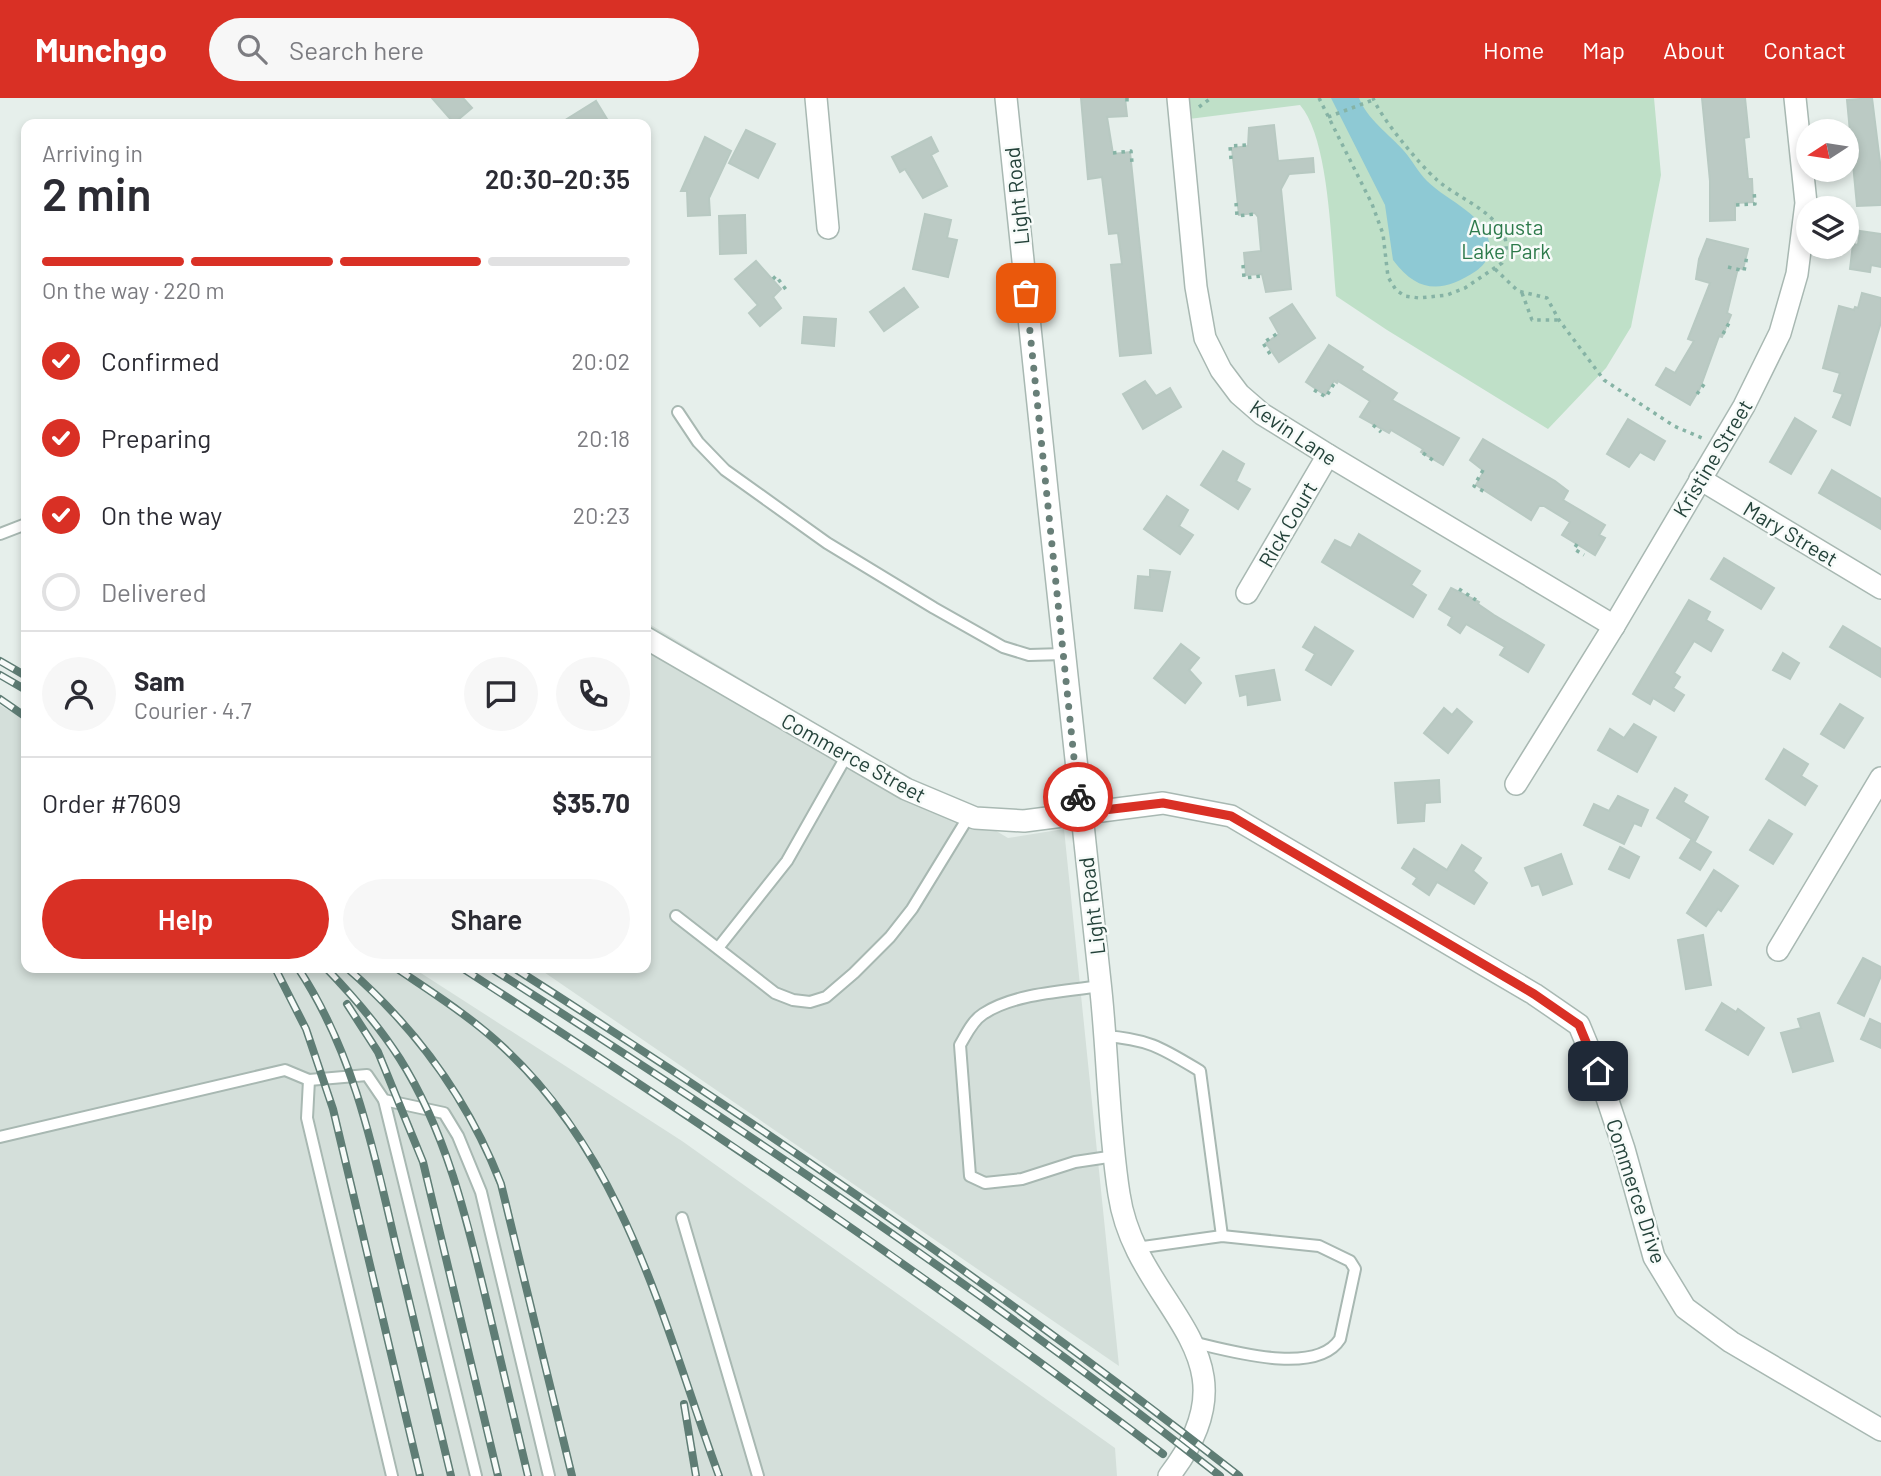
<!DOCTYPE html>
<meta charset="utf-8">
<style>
body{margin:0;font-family:Barlow,sans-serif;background:#f7f7f7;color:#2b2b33;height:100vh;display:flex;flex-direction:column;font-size:26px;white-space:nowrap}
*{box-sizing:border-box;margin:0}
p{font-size:23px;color:#7c7c81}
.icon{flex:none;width:38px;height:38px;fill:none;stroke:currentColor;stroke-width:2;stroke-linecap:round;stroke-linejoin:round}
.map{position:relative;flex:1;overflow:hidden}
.side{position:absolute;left:21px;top:21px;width:630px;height:854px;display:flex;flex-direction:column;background:#fff;border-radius:14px;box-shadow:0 4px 10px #0003}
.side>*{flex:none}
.needle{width:46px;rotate:258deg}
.controls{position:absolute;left:1796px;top:21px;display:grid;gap:14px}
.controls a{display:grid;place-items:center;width:63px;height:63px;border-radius:50%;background:#fff;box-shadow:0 4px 10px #0003;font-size:35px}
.pin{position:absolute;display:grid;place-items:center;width:60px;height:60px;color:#fff;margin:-30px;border-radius:14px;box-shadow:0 4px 10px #0006}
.courier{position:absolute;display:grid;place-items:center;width:70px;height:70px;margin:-35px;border:5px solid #d93025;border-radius:50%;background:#fff;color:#222;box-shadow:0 2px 9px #0007}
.head em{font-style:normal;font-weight:600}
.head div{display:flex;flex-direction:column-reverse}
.head{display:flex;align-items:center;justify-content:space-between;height:119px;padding:0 21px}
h1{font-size:46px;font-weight:600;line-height:52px}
.bar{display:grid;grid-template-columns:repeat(4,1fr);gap:10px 7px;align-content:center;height:84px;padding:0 21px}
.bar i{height:9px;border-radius:5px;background:#e1e1e2}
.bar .active{background:#d93025}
.bar p{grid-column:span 4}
.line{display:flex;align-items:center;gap:18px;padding:0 21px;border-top:2px solid #e1e1e2}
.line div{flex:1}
.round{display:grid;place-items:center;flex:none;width:74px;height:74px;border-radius:37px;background:#f7f7f7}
ol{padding:0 21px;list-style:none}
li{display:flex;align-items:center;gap:21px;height:77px}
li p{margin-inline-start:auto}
li .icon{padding:7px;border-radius:50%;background:#d93025;color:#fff;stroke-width:4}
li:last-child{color:#7c7c81}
li i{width:38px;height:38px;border:4px solid #e1e1e2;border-radius:50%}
.cta{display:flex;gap:14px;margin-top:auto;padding:14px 21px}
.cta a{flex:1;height:80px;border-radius:42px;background:#d93025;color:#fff;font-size:28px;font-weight:600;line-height:80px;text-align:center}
.cta a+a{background:#f7f7f7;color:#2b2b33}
header{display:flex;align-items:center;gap:42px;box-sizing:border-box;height:98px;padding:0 35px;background:#d93025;color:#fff}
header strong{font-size:33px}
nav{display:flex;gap:38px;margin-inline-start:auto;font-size:24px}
.search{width:490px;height:63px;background:#f7f7f7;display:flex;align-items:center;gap:18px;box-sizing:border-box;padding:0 24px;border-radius:38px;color:#7c7c81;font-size:26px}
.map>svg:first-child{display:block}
.built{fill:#d4dfda}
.green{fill:#bfe0c8}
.water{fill:#8ec9d4}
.building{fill:#bbcac4;stroke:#b8c9c2;stroke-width:2}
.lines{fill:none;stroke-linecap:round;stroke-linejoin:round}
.lane-casing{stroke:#a8b8b2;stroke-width:14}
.street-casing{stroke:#a8b8b2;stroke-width:24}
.path{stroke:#86b3a5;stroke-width:3.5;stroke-dasharray:3.5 5;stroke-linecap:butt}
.lane{stroke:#fff;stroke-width:10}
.street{stroke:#fff;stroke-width:21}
.rail-casing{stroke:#5f7d75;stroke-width:8}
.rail{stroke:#f7fbf9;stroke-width:5;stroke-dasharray:16;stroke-linecap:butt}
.done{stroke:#687f78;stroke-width:7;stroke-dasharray:0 12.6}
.route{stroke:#d93025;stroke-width:9}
.labels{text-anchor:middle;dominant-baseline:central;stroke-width:5;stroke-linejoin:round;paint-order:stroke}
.street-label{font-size:21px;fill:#24423a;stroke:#f7fbf9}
.park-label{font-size:21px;fill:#2d7a4b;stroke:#f7fbf9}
</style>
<header>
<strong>Munchgo</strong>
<div class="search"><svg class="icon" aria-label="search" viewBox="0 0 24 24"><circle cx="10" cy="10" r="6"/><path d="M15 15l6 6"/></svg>Search here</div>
<nav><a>Home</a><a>Map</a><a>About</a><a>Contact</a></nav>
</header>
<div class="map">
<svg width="1881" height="1378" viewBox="0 0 1881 1378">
<rect width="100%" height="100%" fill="#e6efeb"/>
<g class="built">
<path d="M646 524 1008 740 1064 731 1119 1268 538 870H646Z"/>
<path d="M0 607 26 622V870H413L682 1043 1115 1350 1117 1378H0Z"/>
</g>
<path class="green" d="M1187 0H1654L1661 77 1631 229 1606 270 1548 331 1387 232 1336 198C1331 149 1330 42 1300 7L1189 21Z"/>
<path class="water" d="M1331 0H1359C1367 21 1389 36 1404 53 1412 62 1418 74 1427 83 1448 104 1489 117 1490 151 1490 160 1483 168 1476 173 1444 194 1419 197 1393 162L1385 107Z"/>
<g class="building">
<path d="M432 0H463L472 10 454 25Z"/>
<path d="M1081 0H1125L1127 18 1107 19 1113 56 1130 54 1151 255 1120 258 1111 167 1122 166 1118 135 1109 136 1102 79 1088 81Z"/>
<path d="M1702 0H1745L1749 39 1744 40 1748 81H1752L1753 104 1735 105V122L1710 123V83Z"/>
<path d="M1872 0 1881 72V107L1857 108 1847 2Z"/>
<path d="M596 3 610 26H559Z"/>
<path d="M1274 27 1278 63 1313 60 1314 74 1289 76 1281 91 1291 191 1266 194 1262 176 1246 177 1244 155 1261 153 1258 119 1255 115 1239 117 1232 50 1248 48 1249 30Z"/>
<path d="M746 32 775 46 758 80 729 65Z"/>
<path d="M705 39 731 53 709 100 710 117 688 118 687 93H681Z"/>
<path d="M931 39 938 53 931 57 947 88 923 100 905 71 900 74 892 59Z"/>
<path d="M925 116 951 122 947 140 957 142 948 179 913 171Z"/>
<path d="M745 117 746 155 720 156 719 118Z"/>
<path d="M1860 133 1881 136V169L1871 167 1870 174 1850 171 1853 146 1858 147Z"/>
<path d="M1707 141 1748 151 1743 171 1738 170 1727 215 1731 217 1722 239 1719 238 1700 290 1690 307 1656 287 1666 270 1675 275 1694 243 1688 241 1710 185 1696 181 1699 161Z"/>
<path d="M756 163 781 191 773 199 781 210 760 228 749 215 758 207 735 181Z"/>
<path d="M904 190 918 209 884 233 870 214Z"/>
<path d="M1862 195 1881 200V224L1850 327 1833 319 1843 296 1834 293 1840 275 1823 270 1839 208 1854 212 1855 209 1858 210Z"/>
<path d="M1292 206 1315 240 1279 264 1266 245 1279 236 1270 220Z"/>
<path d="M804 219 836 221 834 248 802 245Z"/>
<path d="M1329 247 1363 269 1361 272 1397 295 1392 302 1459 340 1443 367 1421 354 1423 351 1391 332 1389 335 1360 319 1370 303 1338 283 1337 285 1334 283 1325 297 1306 284Z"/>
<path d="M1145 283 1156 298 1170 290 1181 309 1143 331 1123 296Z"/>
<path d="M1795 320 1816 333 1791 376 1770 364Z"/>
<path d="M1628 321 1665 343 1654 362 1640 354 1629 369 1607 356Z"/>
<path d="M1483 341 1555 383 1568 393 1563 402 1605 427 1599 437 1605 440 1595 457 1562 437 1570 424 1544 408H1539L1531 422 1476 387 1484 373 1470 362Z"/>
<path d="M1223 353 1244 366 1236 383 1250 391 1238 411 1201 387Z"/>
<path d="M1832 372 1881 401V431L1819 395Z"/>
<path d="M1167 398 1188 412 1179 428 1193 437 1180 456 1144 431Z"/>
<path d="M1359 436 1420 473 1411 487 1426 497 1413 519 1322 464 1335 442 1351 450Z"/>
<path d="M1724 460 1774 490 1761 511 1711 481Z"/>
<path d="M1150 472 1170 474 1162 513 1135 510 1138 478 1150 479Z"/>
<path d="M1451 490 1479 504 1478 506 1494 517 1544 547 1528 574 1500 557 1505 549 1466 526 1460 535 1448 527 1452 519 1439 511Z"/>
<path d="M1689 502 1710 514 1706 522 1723 532 1711 553 1694 543 1674 575 1680 579 1673 590 1684 597 1674 613 1653 600 1650 606 1633 596Z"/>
<path d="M1843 528 1881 551V579L1830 549Z"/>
<path d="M1315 529 1353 553 1331 587 1306 572 1315 556 1303 549Z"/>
<path d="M1181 546 1199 560 1189 572 1201 585 1185 605 1154 580Z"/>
<path d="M1783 555 1799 565 1790 581 1773 572Z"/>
<path d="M1274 572 1280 602 1248 607 1247 596 1240 598 1236 578Z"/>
<path d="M1840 606 1863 620 1844 650 1821 636Z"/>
<path d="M1444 610 1452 617 1457 611 1472 624 1448 655 1424 635Z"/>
<path d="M1634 626 1656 639 1637 674 1598 652 1610 631 1624 640Z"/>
<path d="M1784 651 1808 666 1801 678 1817 688 1805 707 1766 681Z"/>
<path d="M1439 682 1440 704 1425 705 1424 723 1398 725 1395 685Z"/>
<path d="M1675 690 1687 697 1683 704 1708 719 1695 743 1657 720Z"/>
<path d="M1618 698 1648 712 1641 728 1634 725 1624 746 1584 727 1594 706 1609 713Z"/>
<path d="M1769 722 1792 736 1773 766 1750 752Z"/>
<path d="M1691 742 1711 754 1700 772 1680 760Z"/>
<path d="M1462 747 1481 760 1473 773 1487 785 1474 806 1437 784 1429 797 1413 786 1417 780 1402 770 1414 751 1447 772Z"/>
<path d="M1620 749 1639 759 1629 780 1609 771Z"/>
<path d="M1561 756 1572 786 1543 797 1539 786 1532 788 1525 770Z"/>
<path d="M1714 772 1738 788 1721 813 1718 811 1706 828 1687 815Z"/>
<path d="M1703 837 1711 887 1686 891 1678 842Z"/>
<path d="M1863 860 1881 869V878L1864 918 1838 905Z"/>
<path d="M1722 905 1736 914 1738 911 1764 930 1748 957 1706 932Z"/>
<path d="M1819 915 1833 963 1793 974 1781 935 1801 930 1798 921Z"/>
<path d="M1870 921 1881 926V950L1861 941Z"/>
</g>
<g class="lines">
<defs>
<g id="lane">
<path d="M678 314 698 344 725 372 827 445 934 510 1003 549 1029 557 1064 556"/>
<path d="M0 436 26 426"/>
<path d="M676 818 775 895 793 902 810 904 826 899 854 875 890 839 912 811 969 718"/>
<path d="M718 850 787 763 847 657"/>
<path d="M1100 888C1063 894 1015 895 983 916 972 923 966 937 960 947L970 1078 985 1085 1022 1081 1075 1064 1115 1058"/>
<path d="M1104 938C1149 941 1162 950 1200 973L1222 1138"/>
<path d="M309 982 307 1020 392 1378"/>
<path d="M384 1002 476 1378"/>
<path d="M0 1039 285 972 309 982 367 977 384 1002 444 1015 458 1038 481 1094 549 1378"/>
<path d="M682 1120 758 1378"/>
<path d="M1136 1150 1222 1138 1319 1148 1350 1163 1355 1171 1340 1241C1316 1279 1227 1252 1192 1244"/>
</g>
<g id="street">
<path d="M816 0 828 130"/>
<path d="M1006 0C1037 295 1067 589 1100 884 1108 954 1108 1026 1119 1096 1136 1212 1265 1254 1169 1378"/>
<path d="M1178 0 1196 189 1205 240 1221 272 1239 296 1262 316 1328 357 1614 528"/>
<path d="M1700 381 1881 490"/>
<path d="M1247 495 1328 357"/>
<path d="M646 540 906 691 975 720 1024 723 1163 705 1231 718 1534 896 1579 927 1598 973 1624 1051 1654 1159 1685 1210 1731 1244 1881 1332"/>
<path d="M1516 686 1614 528 1744 308 1780 235 1797 176 1806 105 1795 0"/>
<path d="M1778 852 1881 680"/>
</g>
</defs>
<use href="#lane" class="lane-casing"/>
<use href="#street" class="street-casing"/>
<g class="path">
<path d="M1127 0V5"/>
<path d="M1319 0 1372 106 1383 136 1388 179 1396 192 1405 198 1419 200 1447 197 1465 190 1502 165C1523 122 1459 103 1436 81 1419 66 1381 20 1373 0"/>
<path d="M1199 9 1211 0"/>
<path d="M1328 19 1373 2"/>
<path d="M1113 55 1131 53 1132 65"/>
<path d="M1231 61 1230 48 1248 47"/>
<path d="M1236 105 1237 118 1255 116"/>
<path d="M1736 107 1755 106 1754 92"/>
<path d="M1243 167 1244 180 1262 178"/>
<path d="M1728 169 1744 173 1747 158"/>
<path d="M1495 171 1518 193 1547 200 1559 222 1604 282 1674 328 1702 340"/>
<path d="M773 181 776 178 787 193"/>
<path d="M1522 195 1532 222H1559"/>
<path d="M1723 236 1729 225"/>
<path d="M1270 256 1263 245 1278 235"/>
<path d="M1314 292 1326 299 1335 284"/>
<path d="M1697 296 1705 285"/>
<path d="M1373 327 1381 334"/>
<path d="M1423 355 1434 363"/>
<path d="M1483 372 1474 388 1485 394"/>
<path d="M1577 446 1574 451 1584 457"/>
<path d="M1459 491 1476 502"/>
</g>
<use href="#lane" class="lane"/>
<use href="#street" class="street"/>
<defs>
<g id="rail">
<path d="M0 563 26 578"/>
<path d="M0 577 26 592"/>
<path d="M0 601 26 619"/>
<path d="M275 870 306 931 333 1011 420 1378"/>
<path d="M298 870C353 953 373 1049 395 1144 414 1222 432 1300 451 1378"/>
<path d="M326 870C353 898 379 928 400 961 446 1034 466 1118 486 1201 500 1260 514 1319 528 1378"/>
<path d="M347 870C415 929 468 1001 501 1086L572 1378"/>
<path d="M396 870C433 895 471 919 503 949 627 1064 663 1225 719 1378"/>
<path d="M462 870C701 1024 937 1184 1163 1356"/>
<path d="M491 870C741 1029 988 1195 1220 1378"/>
<path d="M514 870C763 1028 1007 1197 1239 1378"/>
<path d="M347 906 378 954 423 1064 498 1378"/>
<path d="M684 1306 696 1378"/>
</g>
</defs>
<use href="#rail" class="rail-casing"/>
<use href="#rail" class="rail"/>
</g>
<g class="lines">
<path class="done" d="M1026 195 1078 699"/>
<path class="route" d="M1078 699 1079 715 1163 705 1231 718 1534 896 1579 927 1598 973"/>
</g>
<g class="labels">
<g class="street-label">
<text transform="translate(1016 98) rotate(-96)">Light Road</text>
<text transform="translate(1294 334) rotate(34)">Kevin Lane</text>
<text transform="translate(1712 360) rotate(-59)">Kristine Street</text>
<text transform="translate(1287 426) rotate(-60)">Rick Court</text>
<text transform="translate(1791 435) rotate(31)">Mary Street</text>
<text transform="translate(854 659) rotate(29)">Commerce Street</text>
<text transform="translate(1091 808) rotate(-97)">Light Road</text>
<text transform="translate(1637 1093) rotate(72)">Commerce Drive</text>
</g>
<g class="park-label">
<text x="1506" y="128">Augusta<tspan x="1506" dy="24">Lake Park</tspan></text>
</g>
</g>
</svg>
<div class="controls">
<a><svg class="needle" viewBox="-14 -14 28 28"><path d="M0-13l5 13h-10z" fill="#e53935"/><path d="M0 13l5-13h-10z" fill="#7c7c81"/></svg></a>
<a><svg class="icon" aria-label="layers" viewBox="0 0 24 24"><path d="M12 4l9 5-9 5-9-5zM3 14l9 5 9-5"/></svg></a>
</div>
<div class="pin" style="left:1026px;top:195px;background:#ea580c"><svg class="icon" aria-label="bag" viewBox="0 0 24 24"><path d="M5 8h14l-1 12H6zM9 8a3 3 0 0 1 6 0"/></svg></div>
<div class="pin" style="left:1598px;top:973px;background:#1f2937"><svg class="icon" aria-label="home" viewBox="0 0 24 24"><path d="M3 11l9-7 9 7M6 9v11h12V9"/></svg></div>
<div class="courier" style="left:1078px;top:699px"><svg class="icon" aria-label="bike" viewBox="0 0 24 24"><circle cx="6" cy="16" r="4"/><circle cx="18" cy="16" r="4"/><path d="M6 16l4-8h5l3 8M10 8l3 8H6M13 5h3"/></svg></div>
<section class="side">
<div class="head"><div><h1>2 min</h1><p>Arriving in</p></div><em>20:30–20:35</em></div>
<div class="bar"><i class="active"></i><i class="active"></i><i class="active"></i><i></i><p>On the way · 220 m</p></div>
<ol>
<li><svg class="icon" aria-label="check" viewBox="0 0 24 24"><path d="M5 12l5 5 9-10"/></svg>Confirmed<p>20:02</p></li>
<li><svg class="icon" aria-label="check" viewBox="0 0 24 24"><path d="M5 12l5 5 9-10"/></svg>Preparing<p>20:18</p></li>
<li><svg class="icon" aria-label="check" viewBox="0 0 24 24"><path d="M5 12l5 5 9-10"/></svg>On the way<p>20:23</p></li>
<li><i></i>Delivered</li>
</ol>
<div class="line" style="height:126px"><a class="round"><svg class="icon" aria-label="person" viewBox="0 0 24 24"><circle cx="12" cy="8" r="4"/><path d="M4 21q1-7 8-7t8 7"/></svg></a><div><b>Sam</b><p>Courier · 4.7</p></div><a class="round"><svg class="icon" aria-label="chat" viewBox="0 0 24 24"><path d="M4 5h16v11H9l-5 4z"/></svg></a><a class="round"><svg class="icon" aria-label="phone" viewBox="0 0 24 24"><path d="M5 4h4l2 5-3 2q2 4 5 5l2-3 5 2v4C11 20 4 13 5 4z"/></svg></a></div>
<div class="line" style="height:91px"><div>Order #7609</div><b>$35.70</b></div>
<div class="cta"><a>Help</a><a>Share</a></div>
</section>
</div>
